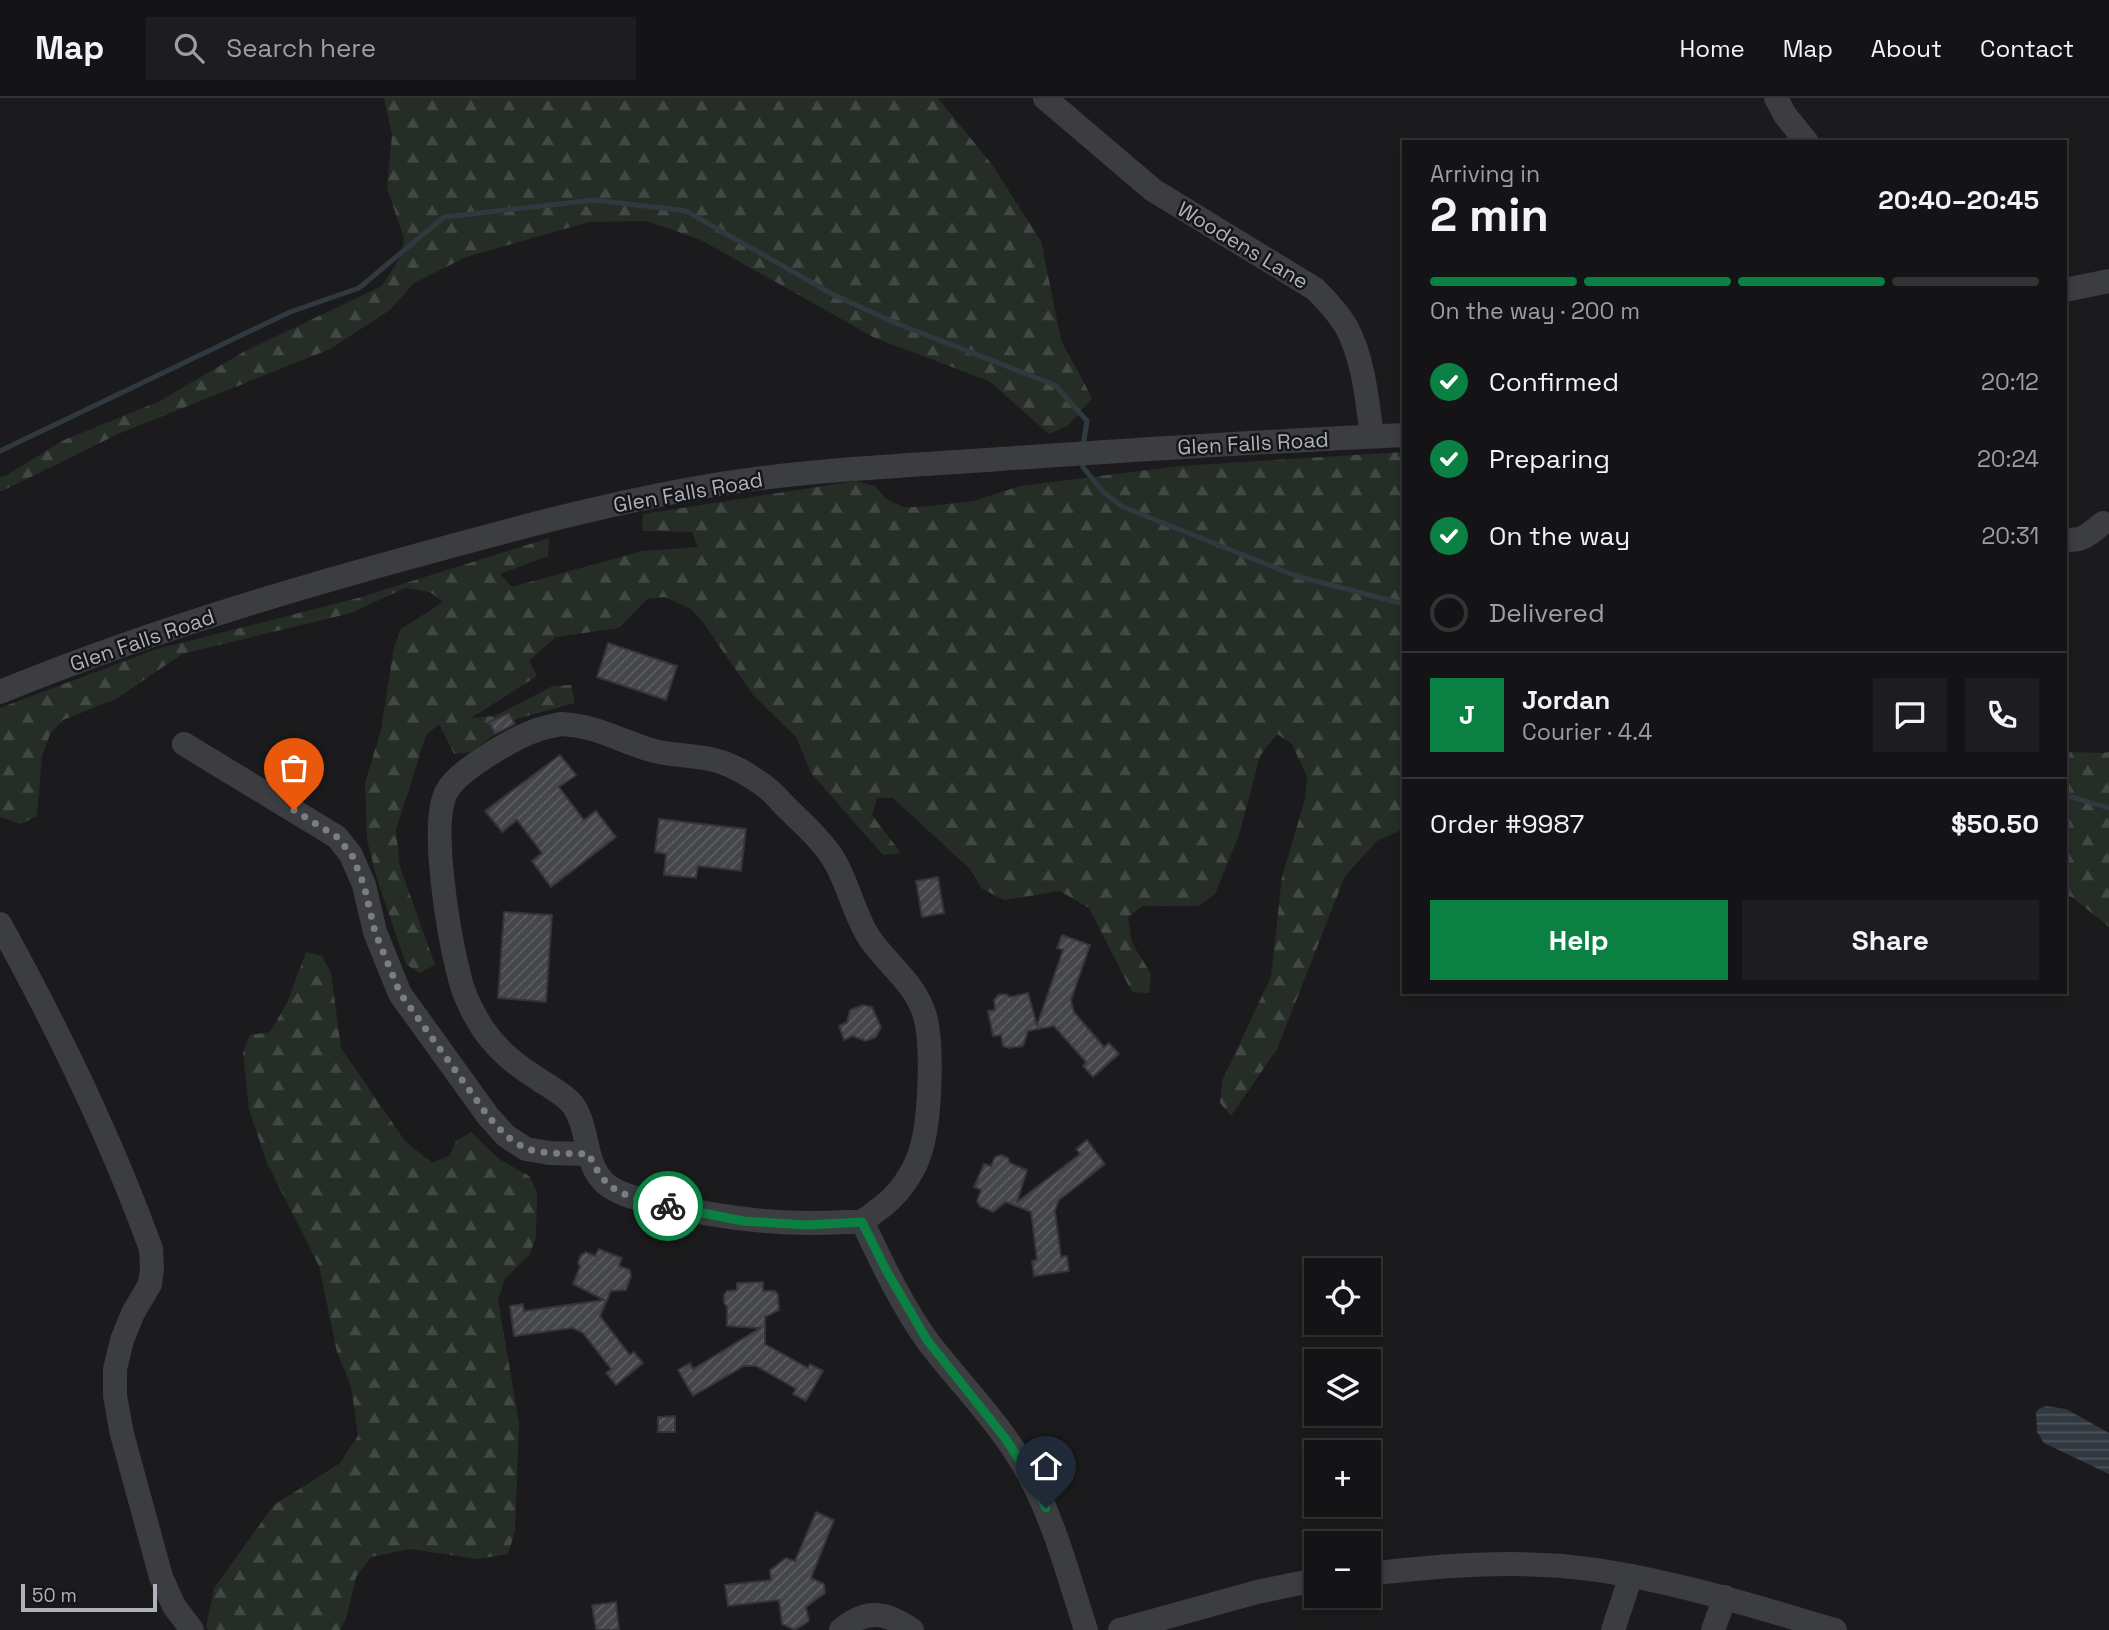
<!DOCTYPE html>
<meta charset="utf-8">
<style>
body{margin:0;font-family:"Space Grotesk",sans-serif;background:#1d1d1f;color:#f1f3f6;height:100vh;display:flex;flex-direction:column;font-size:26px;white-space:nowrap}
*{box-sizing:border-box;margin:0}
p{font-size:23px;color:#9d9ea1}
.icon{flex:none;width:38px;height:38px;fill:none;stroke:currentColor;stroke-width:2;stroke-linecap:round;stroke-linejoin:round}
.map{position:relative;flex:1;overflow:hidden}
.panel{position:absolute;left:1402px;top:42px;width:665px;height:854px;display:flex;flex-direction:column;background:#141416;border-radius:0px;box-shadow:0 4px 10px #0003,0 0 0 2px #333335}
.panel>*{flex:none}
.controls{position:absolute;left:1304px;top:1160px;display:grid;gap:14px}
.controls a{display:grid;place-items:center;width:77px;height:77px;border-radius:0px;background:#141416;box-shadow:0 4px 10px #0003,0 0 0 2px #333335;font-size:35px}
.scale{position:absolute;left:21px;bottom:18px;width:136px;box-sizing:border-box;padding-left:7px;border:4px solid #aeb2bb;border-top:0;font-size:19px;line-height:24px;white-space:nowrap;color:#aeb2bb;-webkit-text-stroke:5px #161618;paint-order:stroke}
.pin{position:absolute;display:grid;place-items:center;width:60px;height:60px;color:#fff;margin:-72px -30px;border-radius:50% 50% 50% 0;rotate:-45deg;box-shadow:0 0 7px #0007}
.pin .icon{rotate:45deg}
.courier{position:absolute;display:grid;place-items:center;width:70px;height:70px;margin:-35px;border:5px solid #0b8043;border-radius:50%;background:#fff;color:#222;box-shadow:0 2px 9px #0007}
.headline em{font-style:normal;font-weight:600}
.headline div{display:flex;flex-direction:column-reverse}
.headline{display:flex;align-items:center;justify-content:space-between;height:119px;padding:0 28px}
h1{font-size:46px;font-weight:600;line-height:52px}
.bar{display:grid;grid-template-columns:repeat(4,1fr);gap:10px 7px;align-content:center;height:84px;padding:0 28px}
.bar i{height:9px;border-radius:5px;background:#333335}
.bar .selected{background:#0b8043}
.bar p{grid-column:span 4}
.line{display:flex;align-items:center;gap:18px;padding:0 28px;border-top:2px solid #333335}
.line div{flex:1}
.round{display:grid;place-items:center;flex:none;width:74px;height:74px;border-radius:0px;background:#1d1d1f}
ol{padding:0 28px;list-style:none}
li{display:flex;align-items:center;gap:21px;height:77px}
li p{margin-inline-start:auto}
li .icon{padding:7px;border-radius:50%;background:#0b8043;color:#fff;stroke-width:4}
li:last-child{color:#9d9ea1}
li i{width:38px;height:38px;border:4px solid #333335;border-radius:50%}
.button{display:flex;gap:14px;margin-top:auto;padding:14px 28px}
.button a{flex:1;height:80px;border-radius:0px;background:#0b8043;color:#fff;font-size:28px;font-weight:600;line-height:80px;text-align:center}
.button a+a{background:#1d1d1f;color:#f1f3f6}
header{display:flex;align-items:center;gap:42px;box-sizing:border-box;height:98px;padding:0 35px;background:#141416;border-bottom:2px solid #333335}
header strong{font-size:33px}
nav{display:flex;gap:38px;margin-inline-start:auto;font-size:24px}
.search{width:490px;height:63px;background:#1d1d1f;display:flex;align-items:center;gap:18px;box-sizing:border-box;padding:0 24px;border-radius:0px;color:#9d9ea1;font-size:26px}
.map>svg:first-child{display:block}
.forest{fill:url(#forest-firs)}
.water{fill:url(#water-rules)}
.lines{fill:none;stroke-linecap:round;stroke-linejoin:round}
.stream{stroke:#313940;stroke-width:5}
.building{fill:url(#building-hatch);stroke:#353539;stroke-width:2}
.minor{stroke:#3c3d41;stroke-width:24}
.done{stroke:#7b7d84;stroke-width:7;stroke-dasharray:0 12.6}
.route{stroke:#0b8043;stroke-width:9}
.labels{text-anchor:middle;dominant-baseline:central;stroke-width:5;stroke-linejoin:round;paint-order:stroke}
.street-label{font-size:21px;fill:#aeb2bb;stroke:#161618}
</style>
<header>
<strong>Map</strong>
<div class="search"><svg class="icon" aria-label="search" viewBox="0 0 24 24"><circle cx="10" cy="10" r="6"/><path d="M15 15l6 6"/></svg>Search here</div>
<nav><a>Home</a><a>Map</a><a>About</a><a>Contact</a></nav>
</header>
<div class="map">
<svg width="2109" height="1532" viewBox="0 0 2109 1532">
<defs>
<pattern id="forest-firs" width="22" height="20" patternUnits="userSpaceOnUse" patternTransform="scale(1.75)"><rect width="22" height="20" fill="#252d26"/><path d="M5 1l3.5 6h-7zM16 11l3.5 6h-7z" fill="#424944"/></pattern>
<pattern id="water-rules" width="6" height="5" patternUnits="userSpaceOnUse" patternTransform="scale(1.75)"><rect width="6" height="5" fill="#313940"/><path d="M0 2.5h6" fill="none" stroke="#4c535a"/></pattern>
<pattern id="building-hatch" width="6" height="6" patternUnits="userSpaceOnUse" patternTransform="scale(1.75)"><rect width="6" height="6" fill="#45464a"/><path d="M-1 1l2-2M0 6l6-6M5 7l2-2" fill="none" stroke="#5d5e62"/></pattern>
</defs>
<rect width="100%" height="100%" fill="#1b1b1d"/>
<g class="forest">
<path d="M384 0H938L993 68 1041 143 1061 242 1092 300 1069 327 1049 336 989 283 875 240 701 142 647 123 589 124 466 159 414 185 390 212 330 251 118 336 0 394V379L7 377 64 342 158 304 247 252 382 188 401 158 404 140 387 90 392 37Z"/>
<path d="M1403 354V731L1377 743 1345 778 1277 951 1231 1018 1220 1005 1222 983 1271 879 1282 779 1305 701 1307 679 1292 646 1277 636 1260 658 1239 737 1215 796 1199 808H1143L1128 819 1132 845 1151 876 1149 895 1132 894 1089 810 1060 793 1004 802 981 790 972 773 893 700H877L872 717 901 755 883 757 811 675 796 639 753 597 702 523 691 511 665 499 647 501 619 530 556 539 529 563 537 578 471 620 494 618 553 588 571 587 575 605 516 621 471 654 454 656 439 626 426 637 396 732 400 769 435 867 419 875 406 866 377 781 367 742 365 685 381 632 394 549 401 531 443 504 430 494 405 490 351 515 182 556 116 601 63 622 50 636 42 658 37 718 21 726 0 719V610L157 551 358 500 549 440 548 458 500 476 512 489 642 453 698 449 692 434 642 433 643 416 856 383 875 388 886 401 903 409H920L973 403 1020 388 1180 368Z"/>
<path d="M2065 654 2103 655 2109 654V829L2072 799 2065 797Z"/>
<path d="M306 854 322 858 331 875 341 950 405 1043 432 1065 449 1058 456 1043 471 1034 499 1061 529 1078 537 1094 536 1138 530 1156 505 1181 498 1202 519 1325 515 1433 508 1456 478 1461 410 1451 371 1459 356 1479 346 1521 340 1532H209L206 1529 214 1490 274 1407 339 1366 358 1338 351 1288 337 1254 319 1168 267 1065 249 1011 243 954 250 937 270 934 287 905Z"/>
</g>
<path class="water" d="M2046 1308 2066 1311 2109 1335V1376L2044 1345 2037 1334 2036 1314 2039 1311Z"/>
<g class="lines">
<g class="stream">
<path d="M0 353 290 214 359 190 444 119 595 102 686 113 834 197 898 226 1055 287 1087 323 1083 348"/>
<path d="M1083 362V369L1103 394 1123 409 1296 478 1404 506"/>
<path d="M2065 697 2109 710"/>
</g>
</g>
<g class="building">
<path d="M608 545 677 568 666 602 597 579Z"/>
<path d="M509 615 515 626 495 636 489 624Z"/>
<path d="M560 657 576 677 559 689 584 722 596 713 616 739 551 789 532 763 542 755 517 722 502 734 485 713Z"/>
<path d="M659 721 746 731 741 773 698 768 696 780 664 777 666 756 655 754Z"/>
<path d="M938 779 944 815 922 819 916 783Z"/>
<path d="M504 814 552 817 546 904 498 900Z"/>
<path d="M1062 837 1090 847 1071 902 1074 914 1104 949 1109 945 1119 956 1093 979 1083 968 1086 964 1054 928 1028 933 1023 948 1009 950 1003 948 1001 937 993 938 988 913 995 912 994 902 998 897 1006 896 1010 899 1028 895 1037 927 1063 852 1057 850Z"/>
<path d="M863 907 872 909 881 929 876 939 866 943 852 938 844 942 839 928 847 924 850 912Z"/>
<path d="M1087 1042 1105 1066 1059 1102 1055 1113 1061 1159 1067 1158 1069 1173 1034 1178 1032 1163 1037 1162 1031 1114 1006 1104 993 1114 980 1108 977 1103 981 1092 974 1089 984 1066 991 1068 995 1059 1001 1057 1008 1060 1010 1065 1027 1072 1017 1104 1080 1056 1076 1051Z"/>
<path d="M599 1151 622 1160 619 1168 630 1172 631 1178 626 1192 611 1193 600 1218 630 1257 634 1254 643 1265 616 1287 606 1275 611 1271 583 1235 572 1230 514 1238 510 1208 523 1206 524 1213 604 1202 573 1186 580 1169 578 1165 581 1157 586 1154 595 1158Z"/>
<path d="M763 1184V1193H775L778 1197 779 1212 765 1219V1246L808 1270 810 1266 823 1273 806 1303 793 1296 796 1291 756 1268H744L693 1298 678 1272 690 1265 693 1271 760 1230 727 1228V1209L724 1205V1197L727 1193 737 1192V1185Z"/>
<path d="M675 1318V1334H658V1319Z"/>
<path d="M816 1414 834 1422 811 1480 824 1486 825 1495 806 1509 809 1523 795 1532 782 1526 779 1502 728 1508 725 1487 771 1482 770 1472 786 1460 795 1463Z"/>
<path d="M616 1504 619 1532H596L592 1507Z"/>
</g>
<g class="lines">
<g class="minor">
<path d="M1045 0 1153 92 1315 191C1327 203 1339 216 1347 230 1364 263 1367 302 1372 338"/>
<path d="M1776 0 1785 17 1807 44"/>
<path d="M2065 192 2109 183"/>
<path d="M2065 441C2081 445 2091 435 2103 425"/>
<path d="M0 594C134 539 272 497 411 459 513 431 615 403 720 386 813 371 907 368 1000 361 1134 352 1269 343 1404 337"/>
<path d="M561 626C598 628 617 642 651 652 674 659 699 656 721 664 736 669 751 678 763 687 772 693 779 702 786 709 802 725 822 742 834 762 849 787 854 817 870 841 888 867 916 886 925 918 933 947 930 1014 923 1044 917 1072 899 1098 875 1114 871 1117 867 1121 862 1123 861 1124 847 1124 846 1124 781 1128 722 1121 658 1105 640 1101 621 1098 606 1086 583 1066 590 1031 573 1007 562 994 549 989 535 979 516 967 496 950 483 931 472 914 462 893 458 873 449 837 429 723 447 693 458 672 514 640 537 632 545 629 553 628 561 626Z"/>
<path d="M184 646 337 739 351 757 364 787 375 834 400 896 488 1018 506 1038 526 1051 549 1055 588 1056"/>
<path d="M0 826C58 931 110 1038 151 1151L152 1170 150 1186 133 1215 122 1242 115 1271V1298L122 1336 161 1479 174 1508 192 1532"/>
<path d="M862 1123C881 1163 903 1210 929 1245 962 1288 1003 1328 1029 1377 1055 1425 1069 1480 1086 1532"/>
<path d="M1368 1476C1443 1467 1523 1461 1597 1472 1678 1484 1756 1509 1835 1532"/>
<path d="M841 1532C867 1510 886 1514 912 1532"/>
<path d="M1120 1532 1257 1494 1316 1482"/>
<path d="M1613 1532 1631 1478"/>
<path d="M1713 1532 1725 1499"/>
</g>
</g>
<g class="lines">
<path class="done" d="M294 712 337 739 352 757 364 787 375 834 400 895 488 1018 506 1038 526 1051 549 1055 589 1056C607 1099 627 1097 668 1108"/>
<path class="route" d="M668 1108 743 1123 807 1127 862 1124 886 1172 927 1242 1005 1340 1028 1375 1046 1410"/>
</g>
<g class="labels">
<g class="street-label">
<text transform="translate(1243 147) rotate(31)">Woodens Lane</text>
<text transform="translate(1253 345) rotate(-3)">Glen Falls Road</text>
<text transform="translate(688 394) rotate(-10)">Glen Falls Road</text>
<text transform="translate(142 542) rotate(-19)">Glen Falls Road</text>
</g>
</g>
</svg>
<div class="controls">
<a><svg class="icon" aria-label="locate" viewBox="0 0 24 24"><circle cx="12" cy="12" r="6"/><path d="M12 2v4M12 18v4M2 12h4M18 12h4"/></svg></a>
<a><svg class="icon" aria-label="layers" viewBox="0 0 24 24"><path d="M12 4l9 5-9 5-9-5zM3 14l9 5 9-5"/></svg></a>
<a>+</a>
<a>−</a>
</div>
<div class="scale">50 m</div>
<div class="pin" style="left:294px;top:712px;background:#ea580c"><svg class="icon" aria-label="bag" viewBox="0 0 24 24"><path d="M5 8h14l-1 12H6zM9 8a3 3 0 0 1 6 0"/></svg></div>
<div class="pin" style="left:1046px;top:1410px;background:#1f2937"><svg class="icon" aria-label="home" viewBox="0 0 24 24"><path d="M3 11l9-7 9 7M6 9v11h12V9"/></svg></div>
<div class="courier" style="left:668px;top:1108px"><svg class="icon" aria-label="bike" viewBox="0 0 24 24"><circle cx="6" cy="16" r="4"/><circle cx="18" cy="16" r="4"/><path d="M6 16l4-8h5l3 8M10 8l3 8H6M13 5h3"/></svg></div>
<section class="panel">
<div class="headline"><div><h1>2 min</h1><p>Arriving in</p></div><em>20:40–20:45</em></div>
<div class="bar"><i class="selected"></i><i class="selected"></i><i class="selected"></i><i></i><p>On the way · 200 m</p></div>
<ol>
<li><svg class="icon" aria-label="check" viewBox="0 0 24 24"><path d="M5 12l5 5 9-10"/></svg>Confirmed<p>20:12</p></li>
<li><svg class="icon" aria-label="check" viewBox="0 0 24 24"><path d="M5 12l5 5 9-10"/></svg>Preparing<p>20:24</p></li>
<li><svg class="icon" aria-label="check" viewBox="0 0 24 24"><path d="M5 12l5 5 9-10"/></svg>On the way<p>20:31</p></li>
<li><i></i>Delivered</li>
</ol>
<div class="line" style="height:126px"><b class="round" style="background:#0b8043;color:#fff">J</b><div><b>Jordan</b><p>Courier · 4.4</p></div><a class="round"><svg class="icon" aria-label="chat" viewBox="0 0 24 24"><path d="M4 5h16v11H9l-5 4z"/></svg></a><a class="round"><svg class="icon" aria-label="phone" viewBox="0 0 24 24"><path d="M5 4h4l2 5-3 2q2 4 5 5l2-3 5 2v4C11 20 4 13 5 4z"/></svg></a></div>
<div class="line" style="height:91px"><div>Order #9987</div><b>$50.50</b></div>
<div class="button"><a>Help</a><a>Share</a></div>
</section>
</div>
